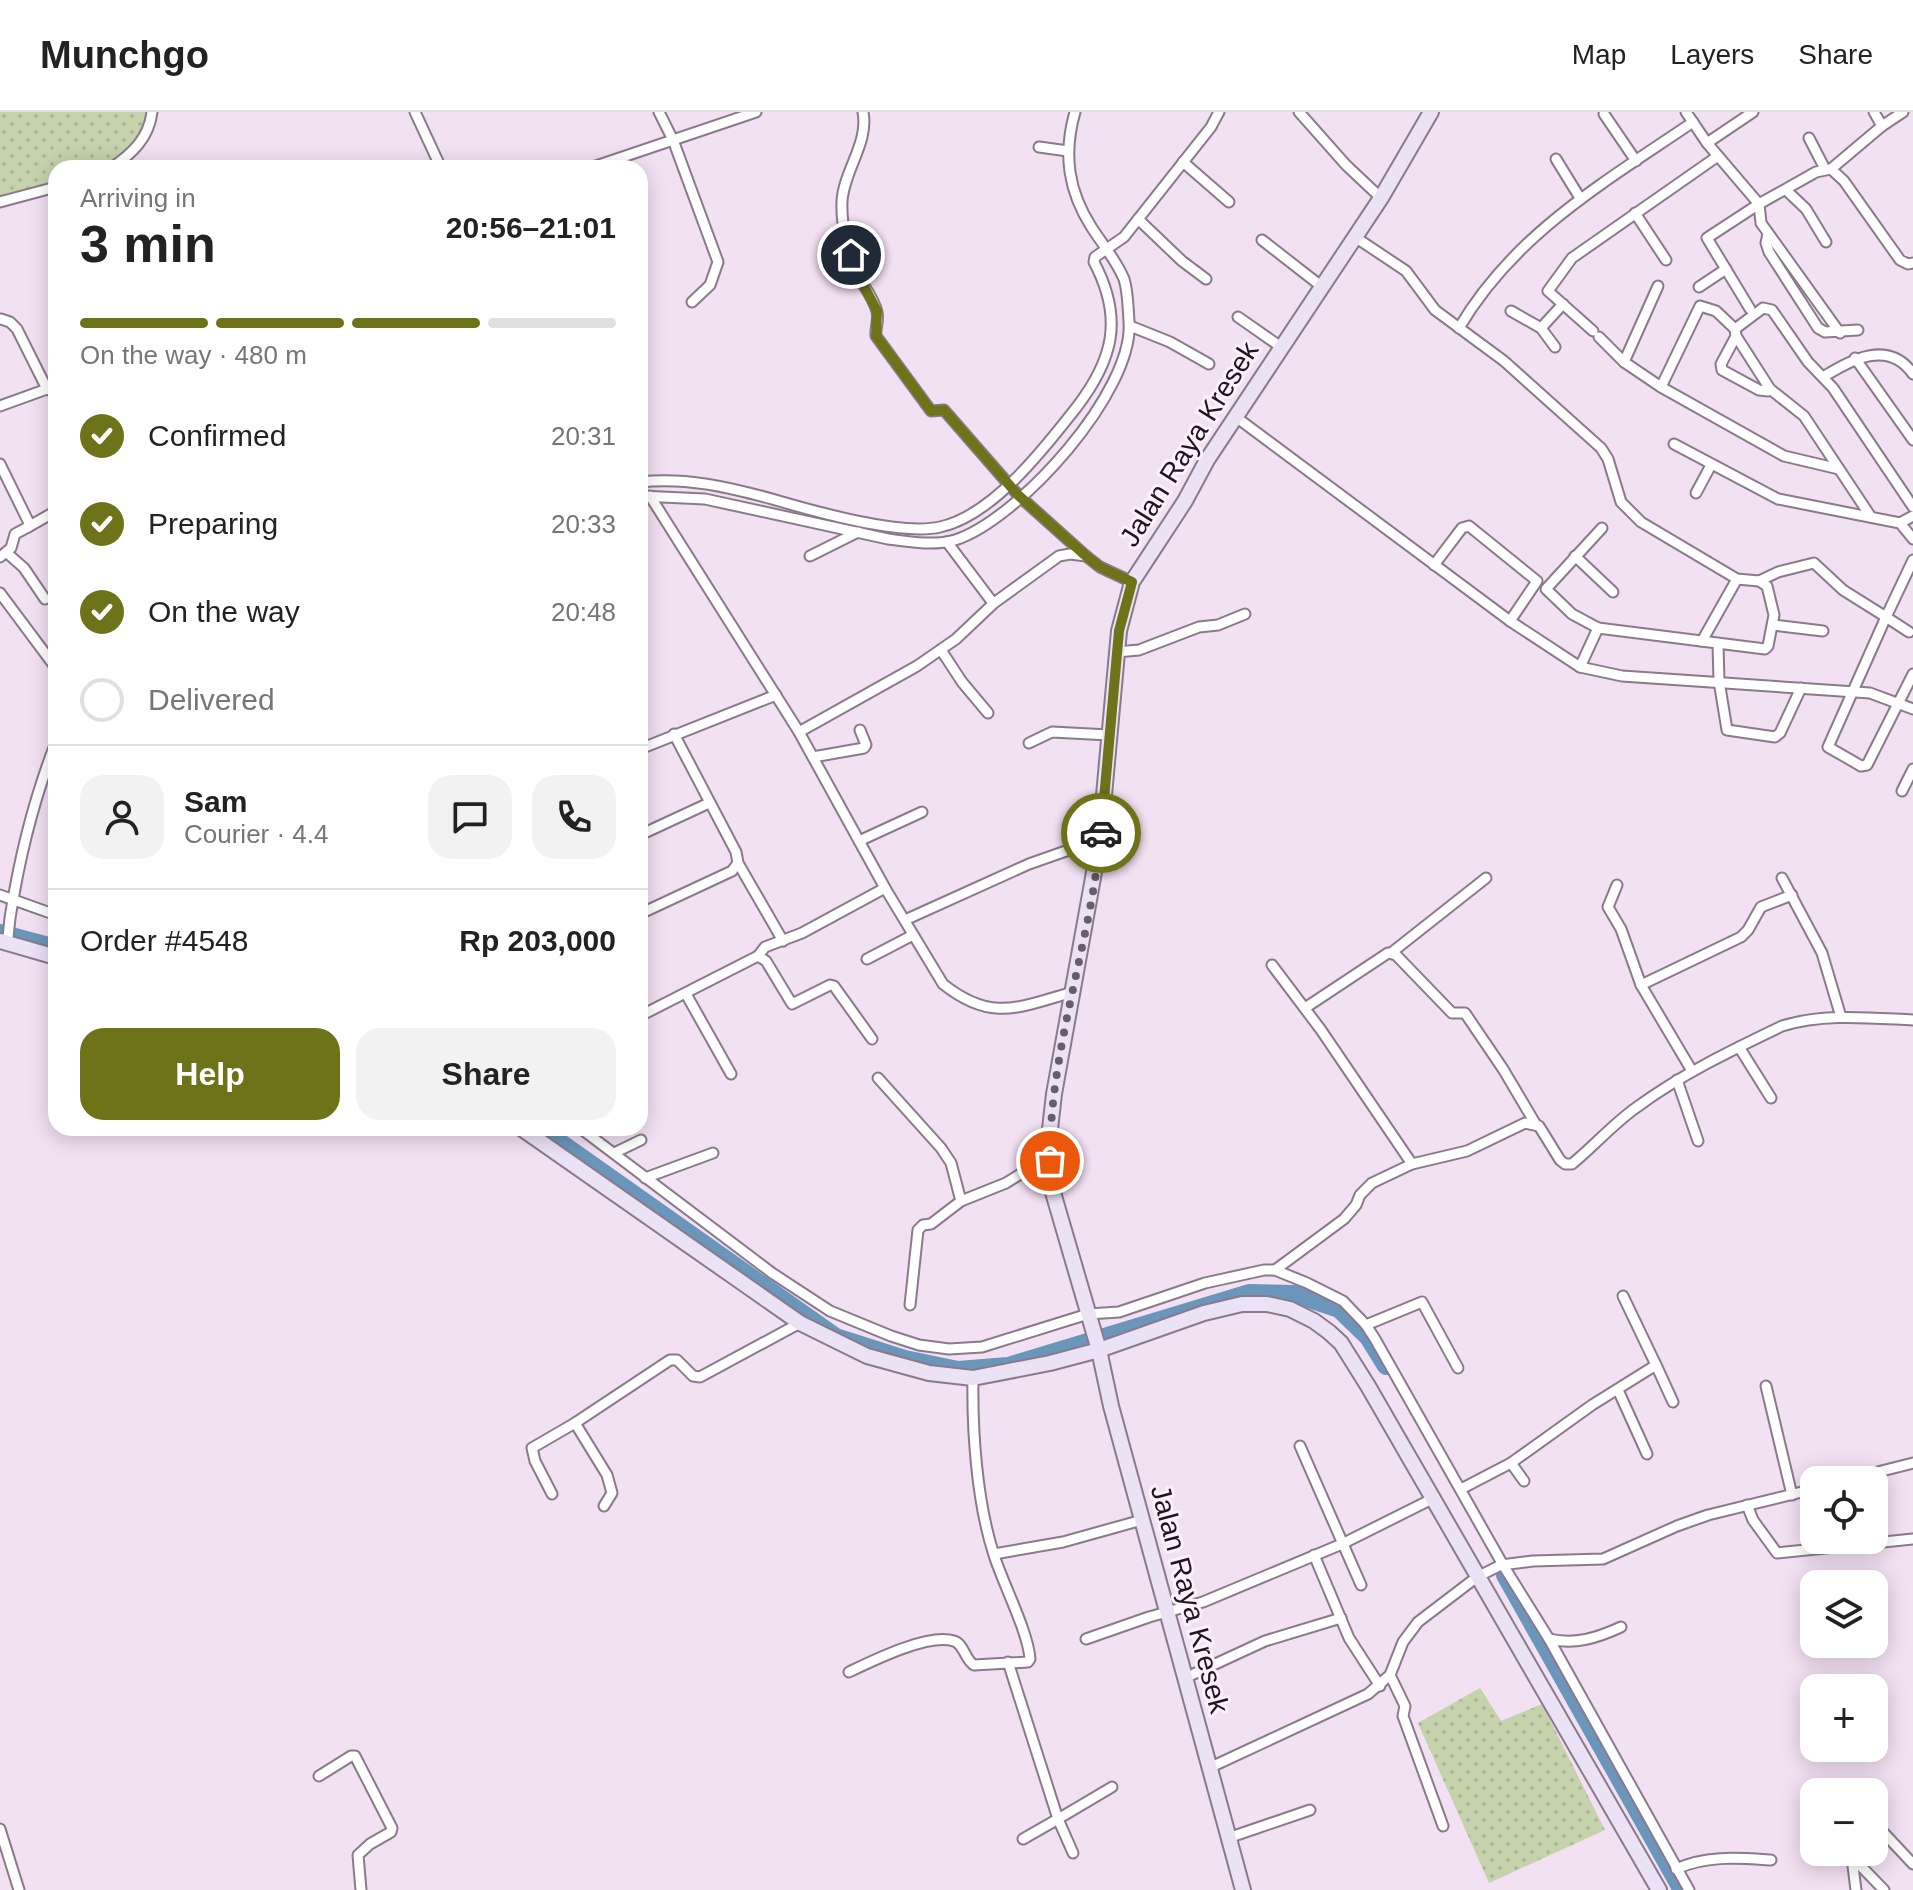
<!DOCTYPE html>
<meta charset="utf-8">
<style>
body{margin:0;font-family:Helvetica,sans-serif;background:#f2f2f2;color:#222;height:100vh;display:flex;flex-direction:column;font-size:30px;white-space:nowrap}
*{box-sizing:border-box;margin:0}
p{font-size:26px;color:#767676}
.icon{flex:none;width:44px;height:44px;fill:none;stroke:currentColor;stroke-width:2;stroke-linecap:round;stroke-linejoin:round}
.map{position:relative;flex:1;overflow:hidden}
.sheet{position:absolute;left:48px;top:48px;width:600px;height:976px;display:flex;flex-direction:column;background:#fff;border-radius:24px;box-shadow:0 4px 20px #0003}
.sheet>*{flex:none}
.tools{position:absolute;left:1800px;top:1354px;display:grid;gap:16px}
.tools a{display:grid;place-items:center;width:88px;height:88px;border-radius:16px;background:#fff;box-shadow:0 4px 20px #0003;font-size:40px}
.pin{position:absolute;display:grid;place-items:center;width:68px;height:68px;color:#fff;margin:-34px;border:4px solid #fff;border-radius:50%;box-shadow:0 2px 8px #0007}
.courier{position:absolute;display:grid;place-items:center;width:80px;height:80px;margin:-40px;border:6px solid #6e7218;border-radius:50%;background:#fff;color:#222;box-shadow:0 2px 10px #0007}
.overview em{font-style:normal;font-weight:700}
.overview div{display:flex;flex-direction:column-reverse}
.overview{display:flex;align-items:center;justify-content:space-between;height:136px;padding:0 32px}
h1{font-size:52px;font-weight:700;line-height:60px}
.bar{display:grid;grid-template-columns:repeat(4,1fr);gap:12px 8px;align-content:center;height:96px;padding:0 32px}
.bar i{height:10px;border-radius:6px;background:#e0e0e0}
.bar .current{background:#6e7218}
.bar p{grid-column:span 4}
.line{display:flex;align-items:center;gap:20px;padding:0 32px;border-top:2px solid #e0e0e0}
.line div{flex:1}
.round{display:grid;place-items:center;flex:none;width:84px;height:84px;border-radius:24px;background:#f2f2f2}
ol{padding:0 32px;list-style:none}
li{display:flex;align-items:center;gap:24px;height:88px}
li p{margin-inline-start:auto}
li .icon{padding:8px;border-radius:50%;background:#6e7218;color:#fff;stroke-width:4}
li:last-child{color:#767676}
li i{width:44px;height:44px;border:4px solid #e0e0e0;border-radius:50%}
.button{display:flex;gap:16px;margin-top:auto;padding:16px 32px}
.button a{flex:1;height:92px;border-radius:24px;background:#6e7218;color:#fff;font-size:32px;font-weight:700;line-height:92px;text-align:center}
.button a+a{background:#f2f2f2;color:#222}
header{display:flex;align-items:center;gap:48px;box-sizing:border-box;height:112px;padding:0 40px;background:#fff;border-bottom:2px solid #e0e0e0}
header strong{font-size:38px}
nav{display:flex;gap:44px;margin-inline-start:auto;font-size:28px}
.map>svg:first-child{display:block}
.green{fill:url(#green-dots)}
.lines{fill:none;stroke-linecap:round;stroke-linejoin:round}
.river{stroke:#6a96bb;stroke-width:18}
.street-casing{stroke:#8a7a8b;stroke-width:13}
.secondary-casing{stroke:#8a7a8b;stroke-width:18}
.street{stroke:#fff;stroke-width:9}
.secondary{stroke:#ebe2f5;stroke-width:14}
.done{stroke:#685d68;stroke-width:8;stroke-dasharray:0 14.4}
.route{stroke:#6e7218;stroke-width:10}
.labels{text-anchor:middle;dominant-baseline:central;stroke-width:6;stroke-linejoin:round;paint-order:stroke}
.street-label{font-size:28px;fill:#1d161d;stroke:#feeffe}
</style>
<header>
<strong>Munchgo</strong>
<nav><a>Map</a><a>Layers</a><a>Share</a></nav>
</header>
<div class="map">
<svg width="1913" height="1778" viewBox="0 0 1913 1778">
<defs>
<pattern id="green-dots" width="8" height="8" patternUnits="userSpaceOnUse" patternTransform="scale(2)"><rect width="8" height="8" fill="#c5d2ac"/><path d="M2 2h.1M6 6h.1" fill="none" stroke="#a9b494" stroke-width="1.8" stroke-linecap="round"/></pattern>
</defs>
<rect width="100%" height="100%" fill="#f2e0f3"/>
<g class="green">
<path d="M0 0H153L135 37 105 56H56V75L0 91Z"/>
<path d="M1480 1576 1501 1609 1542 1592 1605 1718 1489 1771 1418 1611Z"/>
</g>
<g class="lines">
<g class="river">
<path d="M0 821 56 836"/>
<path d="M540 1016 836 1225 905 1247 958 1258 1008 1254 1249 1181 1294 1182 1339 1197 1368 1225 1386 1254"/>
<path d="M1505 1463 1682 1778"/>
</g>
<defs>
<g id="street">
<path d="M415 0 441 56"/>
<path d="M659 0 673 28 718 150 710 173 692 190"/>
<path d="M863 0C869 31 844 58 842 89 841 111 847 142 857 162 864 175 874 186 877 200 879 209 875 216 876 224L931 299 944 298 1018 383 1086 444 1100 455 1132 470"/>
<path d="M1299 0 1346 53 1381 86"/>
<path d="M1686 0 1707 31 1759 92 1816 60 1831 57 1844 69 1900 148 1908 152 1913 151"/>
<path d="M1874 0 1882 14"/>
<path d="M1604 2 1636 49"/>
<path d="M1809 26 1825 57"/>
<path d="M1707 31 1753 0"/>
<path d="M1039 35 1068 39"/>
<path d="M1556 47 1580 86"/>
<path d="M1183 50 1229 90"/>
<path d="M111 56C132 42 149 26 152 0"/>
<path d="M590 56 756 0"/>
<path d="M1831 57 1882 14 1903 0"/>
<path d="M1786 78 1806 97 1826 130"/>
<path d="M0 90 56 75"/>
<path d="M1759 92 1761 111 1840 221"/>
<path d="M1635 101 1666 148"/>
<path d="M1138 107 1182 149 1206 167"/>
<path d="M1768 122 1766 131 1769 140 1818 216 1825 220 1858 218"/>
<path d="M1355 125 1406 159 1435 198 1504 249 1601 336 1608 347 1621 390 1641 410 1737 467 1759 469 1767 474 1774 503 1768 534 1765 537 1598 516 1580 555"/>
<path d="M1262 128 1321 174"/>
<path d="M1699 175 1726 157"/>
<path d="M1750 197 1707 126 1759 92"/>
<path d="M1511 199 1541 216 1555 235"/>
<path d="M1238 205 1281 235"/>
<path d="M1 207 10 210 17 217 47 277"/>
<path d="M1130 214 1170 230 1209 252"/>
<path d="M1459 216C1515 121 1605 70 1693 10"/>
<path d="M1541 216 1563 192"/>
<path d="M1593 219 1548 179 1572 146 1718 44"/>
<path d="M1736 224 1721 252 1722 258 1759 278 1768 279 1770 277"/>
<path d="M1599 225 1624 250 1661 275 1784 344 1839 357"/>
<path d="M1855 246 1913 328"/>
<path d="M1624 250 1658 174"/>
<path d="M1823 265C1850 249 1888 226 1913 262"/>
<path d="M1661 275 1700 194 1716 199 1735 217"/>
<path d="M0 294 47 277 56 281"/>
<path d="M1236 305 1510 509 1580 555 1622 564 1870 581 1913 597"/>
<path d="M1674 332 1778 387 1900 411 1913 404"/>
<path d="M0 352 29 411 28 415 15 422 11 436 0 445"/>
<path d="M640 370C686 365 728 375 772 387 813 399 900 424 940 415 992 404 1044 337 1076 296 1113 248 1124 207 1094 150L1095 145 1124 125 1211 15 1219 0"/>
<path d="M1696 381 1711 353"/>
<path d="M640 384 705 387 888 427C910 430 934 434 955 428 1018 408 1135 279 1129 209 1128 196 1128 179 1124 167 1116 148 1103 133 1092 116 1068 79 1063 42 1075 0"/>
<path d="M650 384 799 620 885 776 943 872C992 911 1019 895 1073 880"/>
<path d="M1871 405 1804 304 1770 277 1736 224 1735 217 1763 196 1772 198 1808 250 1833 276 1913 395"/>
<path d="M1900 411 1913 427"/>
<path d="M28 415 56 399"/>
<path d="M947 430 993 491"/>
<path d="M7 441 24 456 45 487"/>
<path d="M810 444 858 420"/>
<path d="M1575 444 1613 480"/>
<path d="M1434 453 1462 416 1469 414 1537 469 1510 509"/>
<path d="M1759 469 1778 460 1814 451 1843 478 1886 505 1913 448"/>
<path d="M0 481 56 556"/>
<path d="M1773 513 1823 519"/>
<path d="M1598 516 1572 502 1546 477 1602 416"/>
<path d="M1909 520 1886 505 1828 635 1861 654 1867 653 1913 562"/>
<path d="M1702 529 1737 467"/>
<path d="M1718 532 1719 569 1727 618 1775 625 1780 621 1801 576"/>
<path d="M941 538 962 570 988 601"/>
<path d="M1117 540 1139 538 1199 515 1218 513 1245 502"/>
<path d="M799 620 917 554 956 527 994 491 1059 444 1070 442 1086 444"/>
<path d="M1029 631 1052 620 1109 623"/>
<path d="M640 637 776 583"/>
<path d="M813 645 864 636 866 633 860 618"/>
<path d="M1902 679 1913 657"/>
<path d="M640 723 709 691"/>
<path d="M859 729 922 700"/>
<path d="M738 751 783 829"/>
<path d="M1782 766 1822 841 1841 905"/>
<path d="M1617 773 1608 795 1621 817 1641 873 1692 959"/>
<path d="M0 783 56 803"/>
<path d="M640 790 644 800 732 759 738 751 736 740 674 622"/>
<path d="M905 808 1029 752 1100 727"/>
<path d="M7 831C9 821 9 810 11 800 20 743 35 684 56 630"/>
<path d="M1391 841 1486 766"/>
<path d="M758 844 765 835 802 821 885 776"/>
<path d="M867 847 913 823"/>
<path d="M1272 853 1321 918 1412 1052 1372 1071 1360 1083 1356 1093 1344 1107 1275 1158"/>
<path d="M1641 873 1741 825 1748 818 1761 795 1792 783"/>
<path d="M686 882 731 962"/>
<path d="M1305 896 1388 841 1396 843 1452 901H1465L1503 957 1535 1011"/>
<path d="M640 904 758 844 766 849 792 892 830 873 834 874 872 927"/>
<path d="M1739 935 1771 986"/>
<path d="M878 966 941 1036 951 1051 961 1089"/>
<path d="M1677 968 1698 1029"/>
<path d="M580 1016 772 1161 830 1199 891 1224 919 1233 949 1237 982 1235 1088 1202 1119 1200 1205 1171 1264 1158H1275L1307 1171 1343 1189 1366 1213 1375 1227 1503 1453 1549 1527 1689 1778"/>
<path d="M614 1041 641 1028"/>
<path d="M1412 1052 1467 1039 1525 1011 1539 1014 1560 1048 1565 1052H1572C1594 1034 1614 1011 1637 995 1682 962 1732 938 1782 914 1824 901 1870 906 1913 908"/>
<path d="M645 1066 713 1041"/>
<path d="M1623 1184 1656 1253"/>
<path d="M910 1193 918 1118 923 1113 931 1112 961 1089 1006 1071 1035 1053 1050 1049"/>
<path d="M1366 1213 1422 1190 1458 1256"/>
<path d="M1766 1274 1792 1383"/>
<path d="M1618 1278 1647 1342"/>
<path d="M575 1311 607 1363 612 1381 604 1394"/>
<path d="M1300 1334 1361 1473"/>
<path d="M1511 1351 1524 1369"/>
<path d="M1846 1368 1913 1351"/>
<path d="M1461 1377 1511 1351 1592 1293 1656 1253 1673 1290"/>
<path d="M552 1382 535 1349 532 1336 575 1311 670 1248H677L693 1264 700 1265 800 1211"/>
<path d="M1747 1393 1753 1408 1777 1441 1913 1427"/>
<path d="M994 1442 1063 1430 1142 1408"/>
<path d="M1314 1443 1349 1526 1380 1574"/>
<path d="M1086 1527 1149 1505 1203 1490 1342 1432 1434 1386"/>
<path d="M1549 1527C1575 1533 1597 1526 1621 1515"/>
<path d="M1008 1550 1058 1707 1023 1727"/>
<path d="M849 1560C872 1549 928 1521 954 1529 964 1532 965 1548 974 1553L1028 1550 1030 1547C1028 1519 1003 1472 994 1443 977 1391 972 1320 973 1266"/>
<path d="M1390 1563 1405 1594 1403 1604 1443 1714"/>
<path d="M1185 1566 1265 1529 1341 1506"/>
<path d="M1209 1656 1368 1582 1390 1563 1403 1530 1418 1510 1477 1465 1501 1453 1533 1449 1603 1447 1677 1414 1708 1403 1814 1377"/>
<path d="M319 1664 351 1644H355L392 1716 391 1720 370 1732 358 1743 361 1778"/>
<path d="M0 1717 19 1778"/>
<path d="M1883 1720 1913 1752"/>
<path d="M1228 1726 1310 1698"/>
<path d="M1073 1741 1058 1707 1112 1675"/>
<path d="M1851 1744 1884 1778"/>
<path d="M1852 1746 1856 1778"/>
<path d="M1676 1757C1706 1743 1739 1746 1771 1748"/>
</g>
<g id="secondary">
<path d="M0 829 56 845"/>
<path d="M521 1016 800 1211 867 1244 929 1261 973 1266 1050 1251 1099 1238 1204 1201 1242 1192H1267L1290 1197 1314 1209 1329 1220 1341 1231 1368 1274 1659 1778"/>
<path d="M1243 1778 1111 1294 1099 1238 1052 1077 1050 1017 1054 982 1100 727 1119 519 1132 470 1185 389 1207 348 1381 86 1431 0"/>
</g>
</defs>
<use href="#street" class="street-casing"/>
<use href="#secondary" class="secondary-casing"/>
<use href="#street" class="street"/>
<use href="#secondary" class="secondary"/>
</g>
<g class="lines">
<path class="done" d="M1050 1049C1049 938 1091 831 1101 721"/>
<path class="route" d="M851 143 856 159 877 199 876 224 931 299 944 298 1018 383 1086 444 1100 455 1132 470 1119 519 1101 721"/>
</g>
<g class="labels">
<g class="street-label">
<text transform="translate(1189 332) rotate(-58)">Jalan Raya Kresek</text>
<text transform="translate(1190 1487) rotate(75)">Jalan Raya Kresek</text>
</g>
</g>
</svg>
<div class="tools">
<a><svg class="icon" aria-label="locate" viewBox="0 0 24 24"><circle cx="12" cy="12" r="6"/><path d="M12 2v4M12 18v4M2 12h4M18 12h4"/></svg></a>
<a><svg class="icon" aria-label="layers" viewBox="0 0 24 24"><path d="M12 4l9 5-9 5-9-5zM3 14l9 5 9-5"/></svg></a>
<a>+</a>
<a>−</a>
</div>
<div class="pin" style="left:1050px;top:1049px;background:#ea580c"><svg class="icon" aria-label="bag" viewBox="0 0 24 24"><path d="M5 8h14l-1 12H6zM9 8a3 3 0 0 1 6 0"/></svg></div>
<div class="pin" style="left:851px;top:143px;background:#1f2937"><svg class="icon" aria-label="home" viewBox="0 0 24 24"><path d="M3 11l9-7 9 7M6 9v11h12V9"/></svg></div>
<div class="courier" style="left:1101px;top:721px"><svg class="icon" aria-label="car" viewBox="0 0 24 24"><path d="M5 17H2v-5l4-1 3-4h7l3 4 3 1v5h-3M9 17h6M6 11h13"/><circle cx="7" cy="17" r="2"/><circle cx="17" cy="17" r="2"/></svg></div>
<section class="sheet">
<div class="overview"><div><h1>3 min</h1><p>Arriving in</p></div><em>20:56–21:01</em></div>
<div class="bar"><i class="current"></i><i class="current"></i><i class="current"></i><i></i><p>On the way · 480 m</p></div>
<ol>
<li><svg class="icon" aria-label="check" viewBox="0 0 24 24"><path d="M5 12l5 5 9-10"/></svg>Confirmed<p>20:31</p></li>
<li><svg class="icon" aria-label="check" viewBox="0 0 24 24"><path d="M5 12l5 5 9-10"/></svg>Preparing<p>20:33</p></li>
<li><svg class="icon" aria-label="check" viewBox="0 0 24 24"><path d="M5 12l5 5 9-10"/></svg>On the way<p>20:48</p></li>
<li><i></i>Delivered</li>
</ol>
<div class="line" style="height:144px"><a class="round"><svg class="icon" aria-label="person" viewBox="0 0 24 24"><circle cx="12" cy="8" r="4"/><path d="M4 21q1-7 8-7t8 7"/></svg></a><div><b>Sam</b><p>Courier · 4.4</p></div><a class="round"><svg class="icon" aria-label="chat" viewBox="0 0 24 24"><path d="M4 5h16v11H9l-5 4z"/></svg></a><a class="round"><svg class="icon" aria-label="phone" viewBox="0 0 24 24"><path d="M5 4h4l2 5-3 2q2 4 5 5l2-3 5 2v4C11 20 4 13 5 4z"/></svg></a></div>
<div class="line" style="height:104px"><div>Order #4548</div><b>Rp 203,000</b></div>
<div class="button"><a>Help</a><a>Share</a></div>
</section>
</div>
